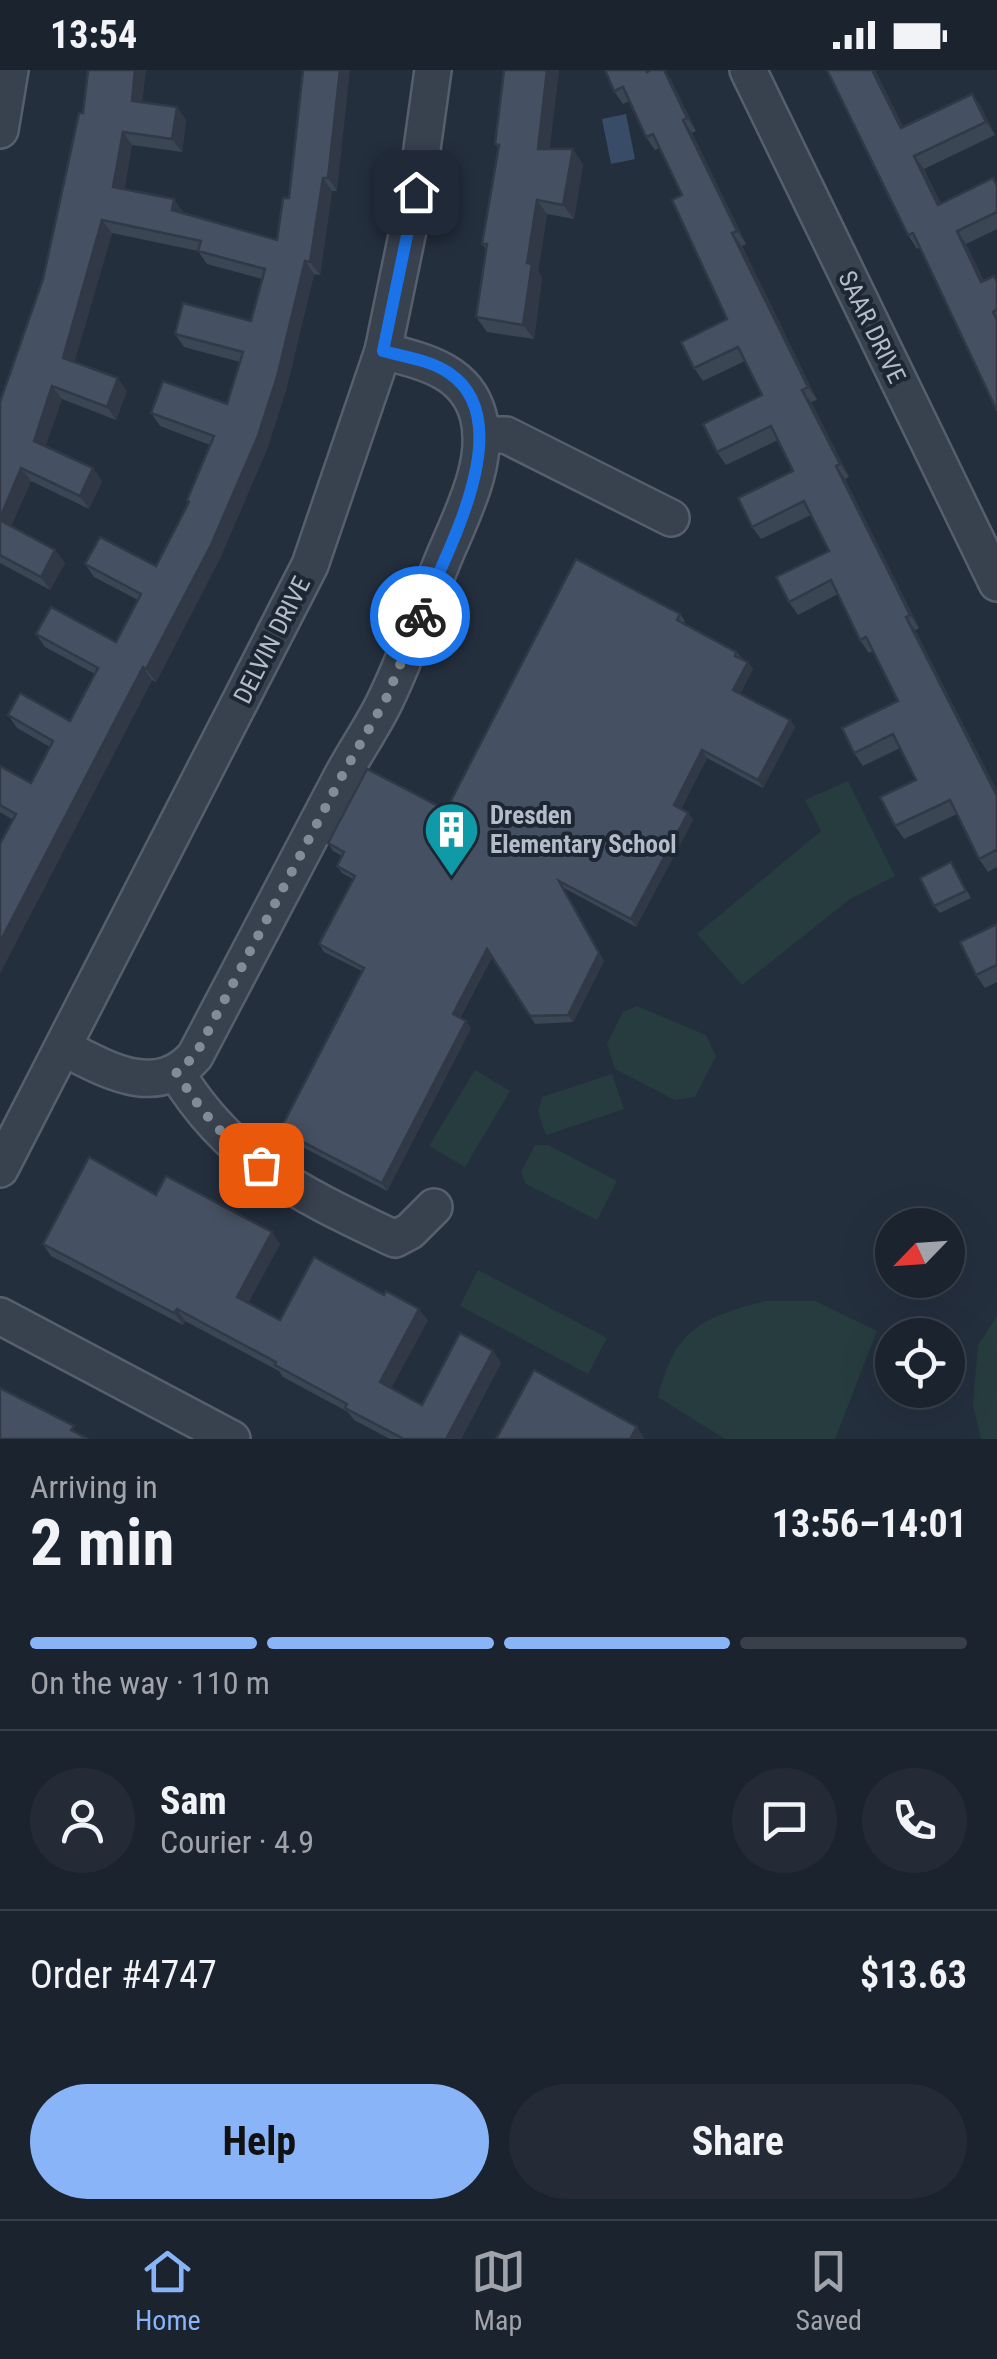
<!DOCTYPE html>
<meta charset="utf-8">
<style>
body{margin:0;font-family:"Roboto Condensed",sans-serif;background:#242b36;color:#f1f3f6;height:100vh;display:flex;flex-direction:column;font-size:38px;white-space:nowrap}
*{box-sizing:border-box;margin:0}
p{font-size:32px;color:#a0a4aa}
.icon{flex:none;width:55px;height:55px;fill:none;stroke:currentColor;stroke-width:2;stroke-linecap:round;stroke-linejoin:round}
.map{position:relative;height:1369px;overflow:hidden}
.drawer{display:flex;flex-direction:column;background:#1b232e;flex:1}
.drawer>*{flex:none}
.needle{width:65px;rotate:245deg}
.buttons{position:absolute;left:875px;top:1138px;display:grid;gap:20px}
.buttons a{display:grid;place-items:center;width:90px;height:90px;border-radius:50%;background:#1b232e;box-shadow:0 10px 40px #0002,0 0 0 2px #39404a;font-size:50px}
.pin{position:absolute;display:grid;place-items:center;width:85px;height:85px;color:#fff;margin:-42px;border-radius:20px;box-shadow:0 5px 15px #0006}
.courier{position:absolute;display:grid;place-items:center;width:100px;height:100px;margin:-50px;border:8px solid #1a73e8;border-radius:50%;background:#fff;color:#222;box-shadow:0 2px 12px #0007}
.headline em{font-style:normal;font-weight:700}
.headline div{display:flex;flex-direction:column-reverse}
.headline{display:flex;align-items:center;justify-content:space-between;height:170px;padding:0 30px}
h1{font-size:65px;font-weight:700;line-height:75px}
.bar{display:grid;grid-template-columns:repeat(4,1fr);gap:15px 10px;align-content:center;height:120px;padding:0 30px}
.bar i{height:12px;border-radius:8px;background:#39404a}
.bar .current{background:#8ab4f8}
.bar p{grid-column:span 4}
.line{display:flex;align-items:center;gap:25px;padding:0 30px;border-top:2px solid #39404a}
.line div{flex:1}
.round{display:grid;place-items:center;flex:none;width:105px;height:105px;border-radius:52px;background:#242b36}
.primary-button{display:flex;gap:20px;margin-top:auto;padding:20px 30px}
.primary-button a{flex:1;height:115px;border-radius:60px;background:#8ab4f8;color:#111;font-size:40px;font-weight:700;line-height:115px;text-align:center}
.primary-button a+a{background:#242b36;color:#f1f3f6}
.status{display:flex;justify-content:space-between;align-items:center;height:70px;padding:0 50px;background:#1b232e;direction:ltr}
.status svg{height:28px;fill:currentColor}
.tabs{display:flex;justify-content:space-around;align-items:center;height:140px;border-top:2px solid #39404a;background:#1b232e;font-size:28px;color:#a0a4aa}
.tabs a{display:grid;justify-items:center;gap:5px}
.tabs .current{color:#8ab4f8}
.map>svg:first-child{display:block}
.green{fill:#263c3f}
.water{fill:#394c67}
.lines{fill:none;stroke-linecap:round;stroke-linejoin:round}
.minor-casing{stroke:#565f6c;stroke-width:40}
.minor{stroke:#38414e;stroke-width:35}
.wall{fill:#3b4654}
.shaded-wall{fill:#303945}
.building{fill:#455162;stroke:#303945;stroke-width:2.5}
.done{stroke:#828b98;stroke-width:10;stroke-dasharray:0 18}
.route{stroke:#1a73e8;stroke-width:12}
.labels{text-anchor:middle;dominant-baseline:central;stroke-width:8;stroke-linejoin:round;paint-order:stroke}
.street-label{font-size:25px;fill:#b4bcc9;stroke:#1d2633}
.poi-label{font-size:25px;font-weight:bold;fill:#b4bcc9;stroke:#1d2633;text-anchor:start}
</style>
<div class="status"><b>13:54</b><svg viewBox="0 0 49 12"><path d="M0 12V9h3v3zM5 12V6h3v6zM10 12V3h3v9zM15 12V0h3v12zM26 1h20v11H26zM47 4h2v5h-2z"/></svg></div>
<div class="map">
<svg width="997" height="1369" viewBox="0 0 997 1369">
<rect width="100%" height="100%" fill="#242f3e"/>
<g class="green">
<path d="M848 711 895 806 850 829 742 915 697 864 821 761 805 730Z"/>
<path d="M637 936 706 965 716 986 695 1027 675 1030 615 999 607 974 623 942Z"/>
<path d="M475 1000 510 1021 465 1097 429 1076Z"/>
<path d="M612 1004 624 1039 546 1065 538 1042 542 1027Z"/>
<path d="M535 1075H548L617 1111 597 1150 526 1114 521 1102Z"/>
<path d="M478 1200 607 1268 588 1304 460 1236Z"/>
<path d="M765 1231H815L877 1261 835 1369H725L658 1327C675 1259 699 1249 765 1231Z"/>
<path d="M997 1246V1369H981L973 1335 978 1275Z"/>
</g>
<path class="water" d="M626 44 635 89 611 94 602 49Z"/>
<g class="lines">
<defs>
<g id="minor">
<path d="M748 0 997 513"/>
<path d="M0 60 10 0"/>
<path d="M481 365H506L671 448"/>
<path d="M64 978C106 999 156 1030 195 986 243 894 291 802 340 710 354 683 372 658 385 631 406 588 422 541 440 497 457 453 492 394 478 345 466 300 422 291 383 281"/>
<path d="M176 1002C231 1093 303 1125 395 1169L410 1161 434 1137"/>
<path d="M0 1099 310 495 383 281 416 122 433 0"/>
<path d="M0 1246 232 1369"/>
</g>
</defs>
<use href="#minor" class="minor-casing"/>
<use href="#minor" class="minor"/>
</g>
<g class="wall">
<path d="M504 0H559L549 79 583 94 574 149 547 144 538 201 542 208 534 269 487 262 476 247 486 179 482 174 499 79 495 74Z"/>
<path d="M827 0H875L903 57 972 24 981 37 995 65 924 99 941 134 993 108 997 113V159L966 174 984 211 994 206 997 210V341L920 177 917 179 908 165Z"/>
<path d="M649 1 670 8 696 61 692 63 746 174 742 176 817 330 811 332 849 407 845 409 919 558 915 560 997 721V797L988 802 979 789 957 744 904 769 895 756 916 710 900 678 863 696 854 683 898 631 873 581 869 583 860 570 838 524 798 545 789 532 829 481 811 445 761 469 752 457 793 401 778 370 726 395 717 382 762 325 745 291 703 311 694 298 727 249 682 125 659 78 655 80 646 67 629 31 623 34 614 21Z"/>
<path d="M302 18 337 121H332L320 205 314 204 286 320 267 379 220 488 156 612 152 610 0 903V774L13 750 0 742V696L31 713 50 677 17 658 8 645 70 651 95 604 45 577 36 564 116 572 138 530 94 507 85 494 156 496 188 433 187 430 210 375 160 356 151 343 227 334 240 292 184 277 175 264 251 251 262 209 207 194 198 181 112 163 74 292 127 321 116 350 62 329 45 376 102 411 89 439 31 411 11 456 55 480 65 493 50 520 0 493V332L43 209 83 43 143 32 177 37 186 50 182 82 132 75 124 119 174 129 183 143 277 170 289 128Z"/>
<path d="M680 544 685 551 684 554 736 582 753 599 740 624 790 650 795 657 763 718 707 688 681 739 688 743 693 750 636 857 564 818 604 891 573 952 535 954 492 887 460 948 471 958 387 1121 285 1068 280 1060 362 901 324 882 319 874 353 809 342 803 337 796 342 786 333 781 328 773 446 740Z"/>
<path d="M951 792 971 828 940 843 934 836Z"/>
<path d="M997 854V912L985 918 976 905Z"/>
<path d="M156 1125 280 1174 248 1233 280 1250H428L391 1318 422 1335 493 1281 501 1293 461 1369H390L354 1350 348 1342 283 1307 279 1301 185 1251 183 1255 51 1186 43 1174Z"/>
</g>
<g class="shaded-wall">
<path d="M135 0H146L141 44 132 31Z"/>
<path d="M340 0H350L337 121 328 108Z"/>
<path d="M547 0H559L548 93 538 79Z"/>
<path d="M664 0 670 8 696 61 687 48Z"/>
<path d="M872 0H875L910 71 901 58Z"/>
<path d="M972 24 981 37 995 65 986 52Z"/>
<path d="M177 37 186 50 182 82 172 69Z"/>
<path d="M683 50 692 63 746 174 737 161Z"/>
<path d="M123 62 132 75 123 130 113 117Z"/>
<path d="M573 79 583 94 574 149 563 135Z"/>
<path d="M914 86 924 99 948 148 938 135Z"/>
<path d="M323 108 332 121 320 205 310 192Z"/>
<path d="M174 129 183 142 181 153 172 140Z"/>
<path d="M537 130 547 144 538 201 542 208 534 269 523 255 527 193Z"/>
<path d="M102 150 112 163 72 301 63 288Z"/>
<path d="M957 161 966 174 991 225 981 212Z"/>
<path d="M732 163 742 176 817 330 808 317Z"/>
<path d="M305 191 314 204 286 320 267 379 220 488 156 612 146 599Z"/>
<path d="M118 308 127 321 116 350 107 337Z"/>
<path d="M52 316 62 329 43 384 34 371Z"/>
<path d="M802 320 811 332 849 407 840 394Z"/>
<path d="M836 396 845 409 919 558 910 545Z"/>
<path d="M21 398 31 411 8 463 0 451V448Z"/>
<path d="M93 398 102 411 89 439 80 426Z"/>
<path d="M55 480 65 493 50 520 41 507Z"/>
<path d="M906 547 915 560 997 721V726Z"/>
<path d="M748 592 753 599 738 627 733 620Z"/>
<path d="M143 597 152 610 0 903V872Z"/>
<path d="M790 650 795 657 763 718 758 710Z"/>
<path d="M702 680 707 688 679 743 674 735Z"/>
<path d="M688 743 693 750 636 857 631 849Z"/>
<path d="M559 811 604 891 573 952 568 945Z"/>
<path d="M487 879 492 886 458 951 453 944Z"/>
<path d="M466 951 471 958 387 1121 382 1113Z"/>
<path d="M272 1162 280 1174 245 1239 237 1227Z"/>
<path d="M177 1239 185 1251 183 1255 174 1243Z"/>
<path d="M419 1239 428 1250 388 1324 380 1312Z"/>
<path d="M493 1281 501 1293 461 1369H446Z"/>
<path d="M637 1357 645 1369H630Z"/>
</g>
<g class="building">
<path d="M88 0H135L132 31 177 37 172 69 123 62 113 117 174 129 172 140 277 170 283 128H289L303 0H340L328 108H323L310 192 305 191 277 307 258 366 211 475 146 599 143 597 0 872V774L16 744 0 735V696L31 713 53 671 8 645 20 623 70 651 98 598 36 564 51 537 116 572 141 524 85 494 100 467 156 496 189 432 187 430 214 366 151 343 163 311 227 334 243 282 175 264 183 233 251 251 265 199 198 181 201 171 102 150 63 288 118 308 107 337 52 316 34 371 93 398 80 426 21 398 0 448V332L43 209 79 43H83Z"/>
<path d="M504 0H547L538 79H573L563 135 537 130 527 193 532 194 523 255 476 247 487 174H482L499 75 495 74Z"/>
<path d="M605 0H646L647 2 651 0H664L687 48 683 50 737 161 732 163 808 317 802 320 840 394 836 396 910 545 906 547 997 726V782L996 780 979 789 950 730 895 756 880 727 916 710 893 664 854 683 842 658 898 631 866 567 860 570 831 510 789 532 776 507 829 481 804 431 752 457 738 428 793 401 771 356 717 382 703 354 762 325 738 277 694 298 681 272 727 249 672 130 682 125 653 64 646 67 623 17 614 21Z"/>
<path d="M827 0H872L901 58 972 24 986 52 914 86 938 135 993 108 997 116V142L957 161 981 212 994 206 997 212V239L993 242 997 250V341L913 163 908 165Z"/>
<path d="M0 450 55 480 41 507 0 485Z"/>
<path d="M576 489 680 544 677 550 736 582 735 586 748 592 733 620 790 650 758 710 702 680 674 735 688 743 631 849 559 811 599 883 568 945 530 946 487 879 453 944 466 951 382 1113 280 1060 364 898 319 874 355 806 337 796 344 782 328 773 367 699 446 740Z"/>
<path d="M951 792 966 821 934 836 920 808Z"/>
<path d="M997 854V895L976 905 960 872Z"/>
<path d="M89 1087 156 1125 166 1106 272 1162 237 1227 280 1250 314 1187 384 1225 386 1221 419 1239 380 1312 422 1335 460 1263 493 1281 446 1369H404L345 1338 347 1334 275 1295 276 1292 177 1239 174 1243 43 1174Z"/>
<path d="M534 1300 637 1357 630 1369H496Z"/>
<path d="M0 1318 74 1356 71 1360 88 1369H0Z"/>
</g>
<g class="lines">
<path class="done" d="M261 1095C224 1070 200 1040 176 1002L195 986 343 704 386 629 420 546"/>
<path class="route" d="M416 122 383 281C405 287 430 290 449 303 522 352 444 486 420 546"/>
</g>
<defs>
<symbol id="building-pin" viewBox="-11 -11 22 30"><path d="M0 17L-7.5 6A9.5 9.5 0 1 1 7.5 6Z" fill="#0f9aa8" stroke="#1d2633"/><path d="M-4-6H4V6H1V3H-1V6H-4ZM-2.5-4.3h1.7v1.8h-1.7ZM.8-4.3h1.7v1.8H.8ZM-2.5-1h1.7V.8h-1.7ZM.8-1h1.7V.8H.8Z" fill="#fff"/></symbol>
</defs>
<g fill-rule="evenodd">
<use href="#building-pin" x="420" y="728" width="63" height="86"/>
</g>
<g class="labels">
<g class="street-label">
<text transform="translate(872 257) rotate(64)">SAAR DRIVE</text>
<text transform="translate(272 570) rotate(-63)">DELVIN DRIVE</text>
</g>
<g class="poi-label">
<text x="490" y="745">Dresden<tspan x="490" dy="29">Elementary School</tspan></text>
</g>
</g>
</svg>
<div class="buttons">
<a><svg class="needle" viewBox="-14 -14 28 28"><path d="M0-13l5 13h-10z" fill="#e53935"/><path d="M0 13l5-13h-10z" fill="#a0a4aa"/></svg></a>
<a><svg class="icon" aria-label="locate" viewBox="0 0 24 24"><circle cx="12" cy="12" r="6"/><path d="M12 2v4M12 18v4M2 12h4M18 12h4"/></svg></a>
</div>
<div class="pin" style="left:261px;top:1095px;background:#ea580c"><svg class="icon" aria-label="bag" viewBox="0 0 24 24"><path d="M5 8h14l-1 12H6zM9 8a3 3 0 0 1 6 0"/></svg></div>
<div class="pin" style="left:416px;top:122px;background:#1f2937"><svg class="icon" aria-label="home" viewBox="0 0 24 24"><path d="M3 11l9-7 9 7M6 9v11h12V9"/></svg></div>
<div class="courier" style="left:420px;top:546px"><svg class="icon" aria-label="bike" viewBox="0 0 24 24"><circle cx="6" cy="16" r="4"/><circle cx="18" cy="16" r="4"/><path d="M6 16l4-8h5l3 8M10 8l3 8H6M13 5h3"/></svg></div>
</div>
<section class="drawer">
<div class="headline"><div><h1>2 min</h1><p>Arriving in</p></div><em>13:56–14:01</em></div>
<div class="bar"><i class="current"></i><i class="current"></i><i class="current"></i><i></i><p>On the way · 110 m</p></div>
<div class="line" style="height:180px"><a class="round"><svg class="icon" aria-label="person" viewBox="0 0 24 24"><circle cx="12" cy="8" r="4"/><path d="M4 21q1-7 8-7t8 7"/></svg></a><div><b>Sam</b><p>Courier · 4.9</p></div><a class="round"><svg class="icon" aria-label="chat" viewBox="0 0 24 24"><path d="M4 5h16v11H9l-5 4z"/></svg></a><a class="round"><svg class="icon" aria-label="phone" viewBox="0 0 24 24"><path d="M5 4h4l2 5-3 2q2 4 5 5l2-3 5 2v4C11 20 4 13 5 4z"/></svg></a></div>
<div class="line" style="height:130px"><div>Order #4747</div><b>$13.63</b></div>
<div class="primary-button"><a>Help</a><a>Share</a></div>
</section>
<nav class="tabs">
<a class="current"><svg class="icon" aria-label="home" viewBox="0 0 24 24"><path d="M3 11l9-7 9 7M6 9v11h12V9"/></svg>Home</a>
<a><svg class="icon" aria-label="map" viewBox="0 0 24 24"><path d="M3 6l6-2 6 2 6-2v14l-6 2-6-2-6 2zM9 4v14M15 6v14"/></svg>Map</a>
<a><svg class="icon" aria-label="saved" viewBox="0 0 24 24"><path d="M7 4h10v16l-5-4-5 4z"/></svg>Saved</a>
</nav>
